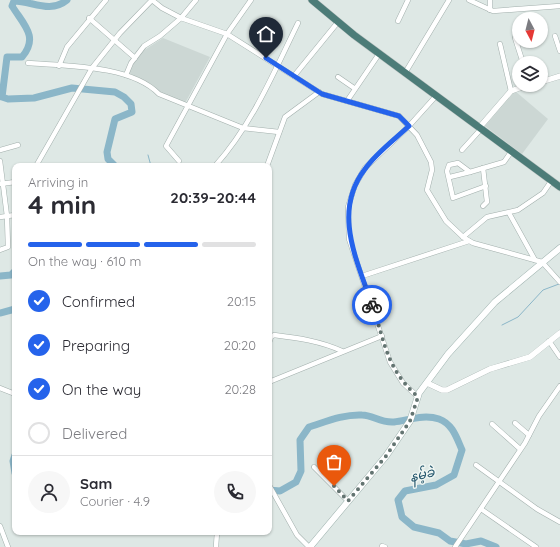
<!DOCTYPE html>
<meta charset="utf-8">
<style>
body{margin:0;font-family:Quicksand,"Noto Sans Myanmar",sans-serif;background:#f7f7f7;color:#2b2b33;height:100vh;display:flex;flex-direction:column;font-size:15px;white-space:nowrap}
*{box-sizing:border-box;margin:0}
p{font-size:13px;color:#7c7c81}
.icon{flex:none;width:22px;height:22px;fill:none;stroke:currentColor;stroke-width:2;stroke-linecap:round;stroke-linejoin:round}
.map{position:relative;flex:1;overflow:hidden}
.panel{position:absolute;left:12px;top:163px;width:260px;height:372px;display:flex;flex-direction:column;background:#fff;border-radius:8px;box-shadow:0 1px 3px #0004}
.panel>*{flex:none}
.needle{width:26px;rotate:173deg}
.fabs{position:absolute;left:512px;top:12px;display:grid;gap:8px}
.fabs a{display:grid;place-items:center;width:36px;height:36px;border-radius:50%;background:#fff;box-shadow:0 1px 3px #0004;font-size:20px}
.pin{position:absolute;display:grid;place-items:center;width:34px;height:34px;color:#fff;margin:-41px -17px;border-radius:50% 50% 50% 0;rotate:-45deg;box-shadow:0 0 4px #0007}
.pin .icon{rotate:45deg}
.courier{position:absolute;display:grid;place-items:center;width:40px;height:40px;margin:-20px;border:3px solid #2563eb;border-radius:50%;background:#fff;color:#222;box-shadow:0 1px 5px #0007}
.headline em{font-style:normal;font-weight:700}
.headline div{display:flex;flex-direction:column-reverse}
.headline{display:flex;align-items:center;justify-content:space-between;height:68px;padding:0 16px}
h1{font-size:26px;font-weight:700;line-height:30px}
.bar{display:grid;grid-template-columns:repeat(4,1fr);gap:6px 4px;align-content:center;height:48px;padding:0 16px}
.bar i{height:5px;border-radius:3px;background:#e1e1e2}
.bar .selected{background:#2563eb}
.bar p{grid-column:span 4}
.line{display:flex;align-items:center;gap:10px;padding:0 16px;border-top:1px solid #e1e1e2}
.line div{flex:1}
.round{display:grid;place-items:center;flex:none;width:42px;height:42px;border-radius:21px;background:#f7f7f7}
ol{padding:0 16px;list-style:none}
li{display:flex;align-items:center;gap:12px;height:44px}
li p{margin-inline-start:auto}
li .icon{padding:4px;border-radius:50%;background:#2563eb;color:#fff;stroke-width:4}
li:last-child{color:#7c7c81}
li i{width:22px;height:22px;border:2px solid #e1e1e2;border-radius:50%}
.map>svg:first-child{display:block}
.built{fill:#ccd7d4}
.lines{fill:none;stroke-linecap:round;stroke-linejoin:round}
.stream{stroke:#8bb6c8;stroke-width:1}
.river{stroke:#8bb6c8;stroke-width:7}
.minor-casing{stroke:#a2afac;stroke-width:5.5}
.tertiary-casing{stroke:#a2afac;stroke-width:6}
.secondary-casing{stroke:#9eb2ae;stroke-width:7}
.trunk-casing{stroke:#bcc3c2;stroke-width:8}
.minor{stroke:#fff;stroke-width:4.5}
.tertiary{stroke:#fff;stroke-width:5.5}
.secondary{stroke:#fff;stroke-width:6}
.trunk{stroke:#4c7c78;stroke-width:7}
.done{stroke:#637471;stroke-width:4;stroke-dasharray:0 7.2}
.route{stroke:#2563eb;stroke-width:5}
.labels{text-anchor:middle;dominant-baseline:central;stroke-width:3;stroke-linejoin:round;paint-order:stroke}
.water-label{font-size:13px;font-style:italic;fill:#22546b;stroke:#eef5f2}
</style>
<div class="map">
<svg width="560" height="547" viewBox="0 0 560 547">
<rect width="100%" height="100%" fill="#dee8e5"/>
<g class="built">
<path d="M163 38 210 57 184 105 166 97 151 84 129 73 132 63 143 51Z"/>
<path d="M515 91 548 119 522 154 485 126Z"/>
</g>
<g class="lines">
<g class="stream">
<path d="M148 155 151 166"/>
<path d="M502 325 518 317 543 290 559 284"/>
</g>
<g class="river">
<path d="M67 0C50 14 32 1 14 1L12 6C24 25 39 37 22 57H7L2 97 8 99 34 98 72 88 115 92 124 97 131 104 132 112 115 119 107 152 108 159 115 166"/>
<path d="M0 276 11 275 15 271"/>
<path d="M0 313 15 309"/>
<path d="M15 455 13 461 15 473"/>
<path d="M269 490 280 491 296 482 301 471 300 440 309 427C325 422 344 414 362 415 373 415 380 423 394 422 409 420 424 414 439 419 453 424 457 439 462 450L454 475 436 485 405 491 398 500 402 517 414 527 439 533 450 541 466 544 481 541 496 547"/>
</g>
<defs>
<g id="minor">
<path d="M152 0 162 8 181 18 227 34 322 94 399 116 417 135 431 162 432 170 427 190 446 221 463 237 473 243 542 262 560 282"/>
<path d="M469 0 493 11 560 6"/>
<path d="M490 0V10"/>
<path d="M89 18 135 58"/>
<path d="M398 21 408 0"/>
<path d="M555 36 560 51"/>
<path d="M515 38 523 63"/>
<path d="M500 44 511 91"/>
<path d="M28 63C67 66 131 65 159 94L243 128 279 132"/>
<path d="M59 66 67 47 106 0"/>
<path d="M405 73 449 0"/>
<path d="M126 75 131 63 144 46 160 36 181 18 196 0"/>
<path d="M294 76 338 22"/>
<path d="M338 77 354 88"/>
<path d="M347 101 379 54"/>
<path d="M0 150 18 145"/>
<path d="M462 150 481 129"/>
<path d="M0 161 7 216 8 247 0 250"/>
<path d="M179 161 166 146 227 34 251 0"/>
<path d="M36 166 92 68 120 33 152 0"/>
<path d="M215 166C252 125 274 72 298 23"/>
<path d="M267 166 285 117 319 92"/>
<path d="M450 177 470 172"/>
<path d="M0 184 15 182"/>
<path d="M486 186 453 198 447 171 449 165 458 163 470 172 504 162 511 152"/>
<path d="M483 206 487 202 483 168"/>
<path d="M509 213 535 260"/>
<path d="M0 217 15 215"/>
<path d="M463 237 487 217 518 210 543 193 552 180"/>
<path d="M362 276 469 241"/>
<path d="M549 341 560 357"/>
<path d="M269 343 271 337 274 335C298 338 320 341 342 351"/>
<path d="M269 382 382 336"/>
<path d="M0 388 15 394"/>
<path d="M418 397 403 383 390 362 349 239 348 207 355 185 365 168 409 126 436 96"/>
<path d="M515 423 529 435"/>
<path d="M492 424 520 449"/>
<path d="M476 465 537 509 560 522"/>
<path d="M314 467 348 501"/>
<path d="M269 485 297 535 309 547"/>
<path d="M481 509 536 547"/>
<path d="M0 526 8 547"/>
<path d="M382 546 385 547"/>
<path d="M216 547 217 532"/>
<path d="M455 547 525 443 539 416 560 386"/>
</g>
<g id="tertiary">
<path d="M541 82 560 76"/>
<path d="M479 128 511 91 528 85"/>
<path d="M427 383 442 390H447L490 369 530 357 560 333"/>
</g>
<path id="secondary" d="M310 547 386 456 410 421 419 393 448 354 495 302 560 248"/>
<path id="trunk" d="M312 0 354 35 560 187"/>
</defs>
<use href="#minor" class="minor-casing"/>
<use href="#tertiary" class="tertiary-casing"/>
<use href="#secondary" class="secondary-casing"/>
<use href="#trunk" class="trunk-casing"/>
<use href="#minor" class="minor"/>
<use href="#tertiary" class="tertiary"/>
<use href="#secondary" class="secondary"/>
<use href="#trunk" class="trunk"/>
</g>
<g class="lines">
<path class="done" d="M334 486 348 501 386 456 410 421 418 397C385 367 386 344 372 305"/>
<path class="route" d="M266 58 322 94 399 116 409 126C394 140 376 153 365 169 332 212 357 260 372 305"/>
</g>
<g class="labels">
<g class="water-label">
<text transform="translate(422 474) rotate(-14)">နမ့်ခဲ</text>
</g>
</g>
</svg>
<div class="fabs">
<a><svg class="needle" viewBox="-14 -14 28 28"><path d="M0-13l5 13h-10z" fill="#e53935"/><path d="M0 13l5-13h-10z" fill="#7c7c81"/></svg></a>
<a><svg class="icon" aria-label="layers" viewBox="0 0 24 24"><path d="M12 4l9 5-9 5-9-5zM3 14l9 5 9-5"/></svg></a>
</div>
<div class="pin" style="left:334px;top:486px;background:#ea580c"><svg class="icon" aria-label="bag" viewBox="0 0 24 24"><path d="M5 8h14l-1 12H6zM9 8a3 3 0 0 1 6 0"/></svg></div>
<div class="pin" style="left:266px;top:58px;background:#1f2937"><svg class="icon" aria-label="home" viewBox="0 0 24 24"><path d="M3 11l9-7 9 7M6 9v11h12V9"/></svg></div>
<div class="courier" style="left:372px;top:305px"><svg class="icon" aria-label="bike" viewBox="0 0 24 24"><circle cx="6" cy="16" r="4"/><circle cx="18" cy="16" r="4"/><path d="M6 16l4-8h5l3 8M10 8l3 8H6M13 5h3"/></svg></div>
<section class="panel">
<div class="headline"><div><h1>4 min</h1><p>Arriving in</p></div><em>20:39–20:44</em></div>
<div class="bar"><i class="selected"></i><i class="selected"></i><i class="selected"></i><i></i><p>On the way · 610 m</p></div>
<ol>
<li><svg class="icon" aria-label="check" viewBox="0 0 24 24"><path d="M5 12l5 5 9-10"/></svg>Confirmed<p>20:15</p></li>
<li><svg class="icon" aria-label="check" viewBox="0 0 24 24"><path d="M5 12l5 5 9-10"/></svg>Preparing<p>20:20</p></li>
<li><svg class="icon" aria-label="check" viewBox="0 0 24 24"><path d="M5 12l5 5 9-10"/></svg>On the way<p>20:28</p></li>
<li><i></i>Delivered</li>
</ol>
<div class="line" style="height:72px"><a class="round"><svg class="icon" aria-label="person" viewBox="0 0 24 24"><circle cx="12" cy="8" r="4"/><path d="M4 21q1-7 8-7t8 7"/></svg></a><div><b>Sam</b><p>Courier · 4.9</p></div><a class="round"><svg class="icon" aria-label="phone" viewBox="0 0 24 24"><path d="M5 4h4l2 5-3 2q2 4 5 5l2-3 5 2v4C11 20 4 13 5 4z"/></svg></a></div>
</section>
</div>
